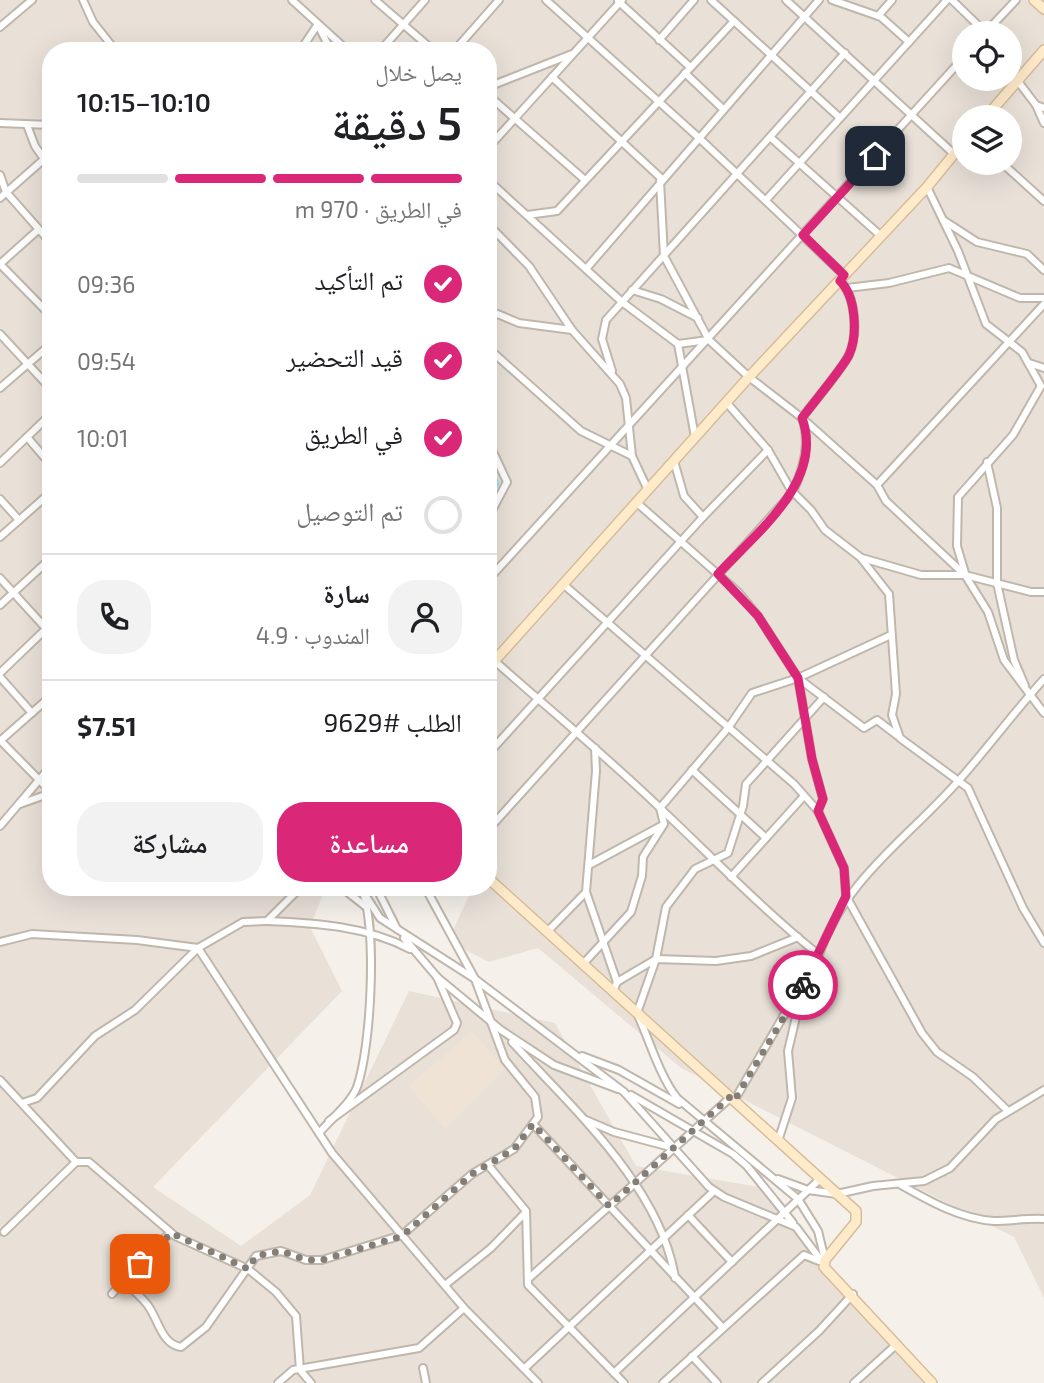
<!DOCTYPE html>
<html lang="ar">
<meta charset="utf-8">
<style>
body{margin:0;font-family:"Exo 2","Noto Naskh Arabic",sans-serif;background:#f2f2f2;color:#202124;direction:rtl;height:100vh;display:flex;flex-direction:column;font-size:26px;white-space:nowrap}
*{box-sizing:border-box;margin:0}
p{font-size:23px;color:#757577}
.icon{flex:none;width:38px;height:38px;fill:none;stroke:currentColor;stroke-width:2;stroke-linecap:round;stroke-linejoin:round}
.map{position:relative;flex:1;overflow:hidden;direction:ltr}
.details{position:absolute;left:42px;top:42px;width:455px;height:854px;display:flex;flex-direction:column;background:#fff;border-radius:28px;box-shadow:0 7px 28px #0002;direction:rtl}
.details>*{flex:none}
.controls{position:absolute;left:952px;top:21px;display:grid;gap:14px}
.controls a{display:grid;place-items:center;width:70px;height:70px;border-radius:50%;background:#fff;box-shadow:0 7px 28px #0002;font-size:35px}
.pin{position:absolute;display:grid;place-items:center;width:60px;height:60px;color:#fff;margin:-30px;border-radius:14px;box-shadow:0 4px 10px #0006}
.courier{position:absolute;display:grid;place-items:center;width:70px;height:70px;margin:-35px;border:5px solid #db2777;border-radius:50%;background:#fff;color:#222;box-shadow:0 2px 9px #0007}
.summary em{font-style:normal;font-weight:600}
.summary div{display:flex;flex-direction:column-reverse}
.summary{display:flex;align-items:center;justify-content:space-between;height:119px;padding:0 35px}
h1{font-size:46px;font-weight:600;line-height:52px}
.bar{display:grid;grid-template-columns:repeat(4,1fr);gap:10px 7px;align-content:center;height:84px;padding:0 35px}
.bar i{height:9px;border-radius:5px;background:#e0e0e0}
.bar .selected{background:#db2777}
.bar p{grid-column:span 4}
.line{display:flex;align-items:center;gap:18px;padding:0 35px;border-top:2px solid #e0e0e0}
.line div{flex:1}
.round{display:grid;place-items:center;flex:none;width:74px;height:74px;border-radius:28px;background:#f2f2f2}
ol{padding:0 35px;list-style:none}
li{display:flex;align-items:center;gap:21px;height:77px}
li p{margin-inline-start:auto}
li .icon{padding:7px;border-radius:50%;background:#db2777;color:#fff;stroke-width:4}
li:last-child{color:#757577}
li i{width:38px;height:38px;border:4px solid #e0e0e0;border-radius:50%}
.cta{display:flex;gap:14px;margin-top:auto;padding:14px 35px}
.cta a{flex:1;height:80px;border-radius:28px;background:#db2777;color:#fff;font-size:28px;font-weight:600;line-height:80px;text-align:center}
.cta a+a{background:#f2f2f2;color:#202124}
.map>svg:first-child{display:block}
.residential{fill:#e9e1d8;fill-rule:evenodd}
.education{fill:#eee3d4}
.water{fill:url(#water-ripples)}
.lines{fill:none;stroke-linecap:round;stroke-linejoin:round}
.street-casing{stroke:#c0b7ac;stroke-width:10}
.secondary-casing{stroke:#d5bd9a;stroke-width:12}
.street{stroke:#fff;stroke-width:6}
.secondary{stroke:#ffebca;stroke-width:9}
.done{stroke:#857e76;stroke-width:7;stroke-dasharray:0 12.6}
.route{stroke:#db2777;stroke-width:9}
</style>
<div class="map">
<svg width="1044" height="1383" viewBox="0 0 1044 1383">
<defs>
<pattern id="water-ripples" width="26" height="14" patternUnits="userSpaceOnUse" patternTransform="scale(1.75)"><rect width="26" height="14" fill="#a6dcf1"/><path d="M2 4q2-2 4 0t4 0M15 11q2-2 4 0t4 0" fill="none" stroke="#90becf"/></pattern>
</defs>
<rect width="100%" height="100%" fill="#f5f0ea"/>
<path class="residential" d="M0 0H1044V1298L1014 1237 681 1068 538 948 489 962 448 941 473 887H488V508L500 483 488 458V51H51V887H326L310 927 342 991 153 1187 241 1246 310 1195 409 991 555 1023 636 1166 759 1187 926 1383H0ZM964 33H1010V79H964ZM964 117H1010V163H964Z"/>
<path class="education" d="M472 1031 505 1069 445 1129 408 1086Z"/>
<path class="water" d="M488 458 500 483 488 508Z"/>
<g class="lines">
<defs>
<g id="street">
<path d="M83 0 93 22 116 51"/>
<path d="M292 0 348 51"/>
<path d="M375 0 434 51"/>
<path d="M546 0 698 137 844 275"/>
<path d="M711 0 840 118"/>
<path d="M786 0 954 154"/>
<path d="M832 0 881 17 909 42"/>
<path d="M952 0 986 33"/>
<path d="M618 1 690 67"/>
<path d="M878 16 892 0"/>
<path d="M0 27 32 0"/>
<path d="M320 29 331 51"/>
<path d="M985 33 1016 0"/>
<path d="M659 40 694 0"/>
<path d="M300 51 318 24"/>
<path d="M380 51 425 0"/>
<path d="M454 51 499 0"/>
<path d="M685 73 723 109"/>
<path d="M552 77 662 179"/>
<path d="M1017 80 1036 105 1044 108"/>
<path d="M488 87 572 54"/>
<path d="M488 95 585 180"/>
<path d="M1036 105 1044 123"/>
<path d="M0 123 51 125"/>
<path d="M27 125 35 146 51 169"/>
<path d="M770 137 881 236"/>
<path d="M488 148 622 0"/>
<path d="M1002 163 1044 201"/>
<path d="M0 175 6 192 51 243"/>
<path d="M488 180 622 302 678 344 708 340"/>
<path d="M660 181 664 256 709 340 749 377 802 418 877 485 886 501 965 575 988 612 1004 660 1044 713"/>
<path d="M927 187 958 251 986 324 1022 352 1041 386 1013 435 958 497 957 546 965 573"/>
<path d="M0 198 43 160"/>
<path d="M766 200 947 0"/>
<path d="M527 215 557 211 734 21"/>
<path d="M943 220 977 242 1027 254 1044 270"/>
<path d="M488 224 529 266 572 330 620 384 626 398 632 456"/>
<path d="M38 230 0 264 51 316"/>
<path d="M586 269 819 0"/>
<path d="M847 288 889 283 949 268 1020 298H1044"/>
<path d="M632 290 661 299 698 318"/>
<path d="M488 310 519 323 572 330"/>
<path d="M0 334 51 389"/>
<path d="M678 344 695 437"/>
<path d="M488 348 581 431 632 456 648 490"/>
<path d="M1029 363 1044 368"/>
<path d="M612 371 602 339 606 320 845 53"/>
<path d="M0 388 51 344"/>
<path d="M726 402 768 450 791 490 811 510 825 530 860 557 889 594 896 694 892 715 900 738 968 788 1023 908 1044 943"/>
<path d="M27 437 51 465"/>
<path d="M488 441 507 482 488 518"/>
<path d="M987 462 997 508V583L1014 660 1025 686"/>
<path d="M0 463 51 414"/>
<path d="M877 485 1044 304"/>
<path d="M0 499 19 520"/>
<path d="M636 502 738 592 758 616 798 678 864 728 877 720 898 736"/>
<path d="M703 517 768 450"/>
<path d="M0 537 51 492"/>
<path d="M862 558 921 575H965L1031 592H1044"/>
<path d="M0 578 51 634"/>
<path d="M488 580 964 57"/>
<path d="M563 584 794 784 818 811 844 868 846 896 922 1033 937 1052 973 1077 1008 1111"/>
<path d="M0 605 51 558"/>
<path d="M488 655C545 706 604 754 659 807 712 857 762 909 819 955L734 1101"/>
<path d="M0 673 51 624"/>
<path d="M0 677 32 713"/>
<path d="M798 678 812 759 823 799 818 811"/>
<path d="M824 697 746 784 743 806 728 853 695 869 666 907 656 959 637 1013C649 1039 660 1077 677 1098L798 1199 818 1231 825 1260"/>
<path d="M0 740 51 792"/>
<path d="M0 741 51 696"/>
<path d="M488 754 703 517 684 496 674 461"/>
<path d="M692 770 766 838"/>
<path d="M20 804 51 793"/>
<path d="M0 826 51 766"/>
<path d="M488 830 793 492C803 468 811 443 802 418 813 403 842 369 849 355 858 335 856 296 840 281"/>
<path d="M589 865 663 825"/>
<path d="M731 877 804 796"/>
<path d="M341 887 365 906"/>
<path d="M376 887 397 929"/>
<path d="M586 892 617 982"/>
<path d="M364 893 380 918 475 979 624 1092 709 1187 724 1197 796 1227 823 1263"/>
<path d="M267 921C316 923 366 926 410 949"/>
<path d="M547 932 586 892 596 771 595 748"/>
<path d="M0 942 32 934 137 940 198 948 243 922 267 921 301 887"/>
<path d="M818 958C844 878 908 839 961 778 989 746 1015 711 1044 679"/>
<path d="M583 964 631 912 642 876 643 857 664 824 660 808 728 728 752 693 798 678 891 635"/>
<path d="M437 977 501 1030 554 1065 618 1089"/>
<path d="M613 992 617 982 656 959 716 961 751 956 798 937"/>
<path d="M512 1042C572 1108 661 1187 675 1278"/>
<path d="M582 1056 619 1070 679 1104"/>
<path d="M0 1080 76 1162H89L175 1236 248 1269 276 1292 296 1316 300 1370 311 1383"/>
<path d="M631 1095 733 1154 747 1166 793 1223"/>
<path d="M22 1103 37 1098 95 1036 135 1010 198 948 332 1153 464 1308 538 1383"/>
<path d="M586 1120 614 1132 674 1148"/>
<path d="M329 1121 454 1030 457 1023 437 977 404 938"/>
<path d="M533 1124 723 1328"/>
<path d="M319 1133C330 1120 351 1103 357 1087 371 1049 378 924 361 887"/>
<path d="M778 1141 792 1098 788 1051 797 1013 809 981"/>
<path d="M488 1165 526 1211 528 1285 624 1383"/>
<path d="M778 1179 808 1190 837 1194 873 1186 924 1181 950 1168 996 1119 1044 1090"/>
<path d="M901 1185C929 1201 961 1219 994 1221 1010 1221 1027 1218 1044 1219"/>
<path d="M688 1215 732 1262"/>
<path d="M4 1232 76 1162"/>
<path d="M528 1279 730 1098"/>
<path d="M125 1282C133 1290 143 1298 149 1307 159 1322 162 1344 181 1347L206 1327 256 1256 281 1251 306 1260H322L402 1235 472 1174 514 1149 538 1117 535 1097 505 1060 475 979 425 887"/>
<path d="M445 1285 491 1248 526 1212"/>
<path d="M112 1294 154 1246 171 1233"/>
<path d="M692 1356 717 1383"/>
<path d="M423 1368 426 1383"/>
<path d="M525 1368 714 1191"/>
<path d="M614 1373 820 1179"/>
<path d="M278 1383 293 1370 419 1348 464 1308"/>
<path d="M663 1383 804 1255 819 1261"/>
<path d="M762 1383 819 1331 853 1294"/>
<path d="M854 1383 897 1344"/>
</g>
<g id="secondary">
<path d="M1034 0 1044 9"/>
<path d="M986 117 1044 50"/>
<path d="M488 668 749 377 927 187 964 142"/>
<path d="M488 878 856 1211V1222L825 1260 824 1267 932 1383"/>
</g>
</defs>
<use href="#street" class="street-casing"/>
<use href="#secondary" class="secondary-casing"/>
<use href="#street" class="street"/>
<use href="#secondary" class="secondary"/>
</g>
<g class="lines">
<path class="done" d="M140 1264 171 1233 248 1269 256 1256 281 1251 306 1260H322L402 1236 472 1174 514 1149 533 1124 609 1206 730 1097 734 1101 803 985"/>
<path class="route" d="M803 985 846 896 844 868 818 811 823 799 812 759 798 678 758 616 718 574C756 533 825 481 802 418 813 403 842 369 849 355 858 335 856 296 840 281L844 275 803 235 875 156"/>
</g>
</svg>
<div class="controls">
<a><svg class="icon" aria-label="locate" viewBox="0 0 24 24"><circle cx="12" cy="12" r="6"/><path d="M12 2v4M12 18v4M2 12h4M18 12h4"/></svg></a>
<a><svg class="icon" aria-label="layers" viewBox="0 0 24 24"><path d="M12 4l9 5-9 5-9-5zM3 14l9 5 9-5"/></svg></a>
</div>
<div class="pin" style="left:140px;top:1264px;background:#ea580c"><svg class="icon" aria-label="bag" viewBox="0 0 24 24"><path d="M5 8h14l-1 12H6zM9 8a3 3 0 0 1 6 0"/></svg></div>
<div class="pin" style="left:875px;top:156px;background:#1f2937"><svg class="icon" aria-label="home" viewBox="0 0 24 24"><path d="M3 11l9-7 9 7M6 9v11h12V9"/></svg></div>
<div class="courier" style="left:803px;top:985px"><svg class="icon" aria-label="bike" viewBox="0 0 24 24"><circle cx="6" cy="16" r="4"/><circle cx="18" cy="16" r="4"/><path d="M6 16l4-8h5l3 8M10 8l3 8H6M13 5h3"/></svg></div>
<section class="details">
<div class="summary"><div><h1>5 دقيقة</h1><p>يصل خلال</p></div><em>10:10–10:15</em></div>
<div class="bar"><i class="selected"></i><i class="selected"></i><i class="selected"></i><i></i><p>في الطريق · 970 m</p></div>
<ol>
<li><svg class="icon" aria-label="check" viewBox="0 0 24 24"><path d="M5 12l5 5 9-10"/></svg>تم التأكيد<p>09:36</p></li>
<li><svg class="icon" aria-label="check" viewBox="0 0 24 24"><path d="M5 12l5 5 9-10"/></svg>قيد التحضير<p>09:54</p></li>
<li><svg class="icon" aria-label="check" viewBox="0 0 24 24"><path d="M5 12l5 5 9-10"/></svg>في الطريق<p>10:01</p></li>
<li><i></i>تم التوصيل</li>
</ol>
<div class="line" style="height:126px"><a class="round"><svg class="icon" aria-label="person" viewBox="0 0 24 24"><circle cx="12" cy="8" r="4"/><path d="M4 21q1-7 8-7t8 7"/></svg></a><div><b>سارة</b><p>المندوب · 4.9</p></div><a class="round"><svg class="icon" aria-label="phone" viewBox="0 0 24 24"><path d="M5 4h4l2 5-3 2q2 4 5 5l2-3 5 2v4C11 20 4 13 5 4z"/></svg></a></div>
<div class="line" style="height:91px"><div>الطلب #9629</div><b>$7.51</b></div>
<div class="cta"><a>مساعدة</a><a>مشاركة</a></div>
</section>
</div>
